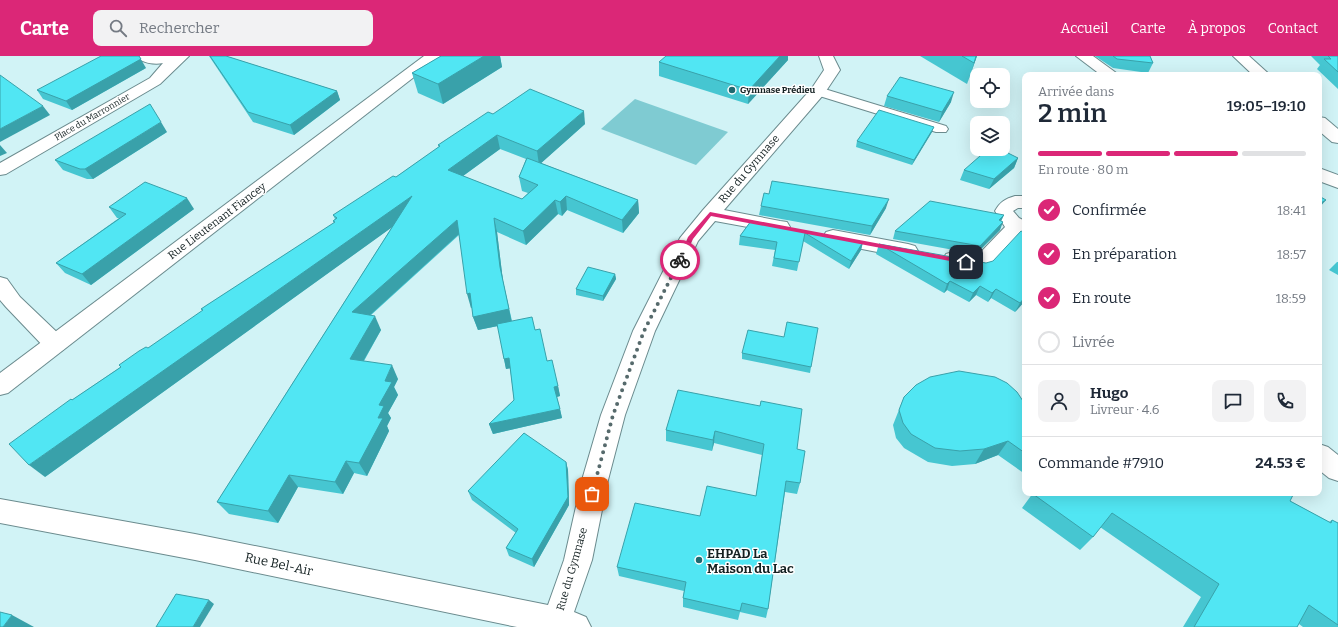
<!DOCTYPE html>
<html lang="fr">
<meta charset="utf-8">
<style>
body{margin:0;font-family:Bitter,serif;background:#f2f2f3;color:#1f2937;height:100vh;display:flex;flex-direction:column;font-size:15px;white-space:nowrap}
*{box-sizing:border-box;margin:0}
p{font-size:13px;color:#747a83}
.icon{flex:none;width:22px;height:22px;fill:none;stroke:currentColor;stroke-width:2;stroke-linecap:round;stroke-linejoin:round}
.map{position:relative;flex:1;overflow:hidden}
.details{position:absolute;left:1022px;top:16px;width:300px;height:424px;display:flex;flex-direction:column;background:#fff;border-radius:8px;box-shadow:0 4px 16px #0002}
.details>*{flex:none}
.fabs{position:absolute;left:970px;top:12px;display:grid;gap:8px}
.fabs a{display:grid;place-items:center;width:40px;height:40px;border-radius:8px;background:#fff;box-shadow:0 4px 16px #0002;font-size:20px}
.pin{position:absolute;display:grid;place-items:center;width:34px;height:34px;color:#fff;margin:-17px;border-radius:8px;box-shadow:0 2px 6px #0006}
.courier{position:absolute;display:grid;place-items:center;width:40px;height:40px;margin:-20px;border:3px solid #db2777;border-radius:50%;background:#fff;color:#222;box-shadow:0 1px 5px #0007}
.summary em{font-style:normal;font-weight:600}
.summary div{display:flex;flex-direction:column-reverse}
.summary{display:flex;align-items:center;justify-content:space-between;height:68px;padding:0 16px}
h1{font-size:26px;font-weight:600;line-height:30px}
.bar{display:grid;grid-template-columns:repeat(4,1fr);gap:6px 4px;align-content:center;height:48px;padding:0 16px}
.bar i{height:5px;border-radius:3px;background:#e0e1e3}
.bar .on{background:#db2777}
.bar p{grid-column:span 4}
.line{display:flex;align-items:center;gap:10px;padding:0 16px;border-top:1px solid #e0e1e3}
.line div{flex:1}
.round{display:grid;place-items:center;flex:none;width:42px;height:42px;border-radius:8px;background:#f2f2f3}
ol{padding:0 16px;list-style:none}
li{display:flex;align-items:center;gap:12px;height:44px}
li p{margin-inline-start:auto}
li .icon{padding:4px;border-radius:50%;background:#db2777;color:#fff;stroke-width:4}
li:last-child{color:#747a83}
li i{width:22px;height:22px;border:2px solid #e0e1e3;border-radius:50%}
header{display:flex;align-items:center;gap:24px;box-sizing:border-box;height:56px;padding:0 20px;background:#db2777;color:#fff}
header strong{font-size:19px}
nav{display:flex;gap:22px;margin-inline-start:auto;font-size:14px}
.search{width:280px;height:36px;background:#f2f2f3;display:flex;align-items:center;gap:10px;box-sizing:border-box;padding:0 14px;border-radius:8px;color:#747a83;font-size:15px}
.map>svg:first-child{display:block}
.green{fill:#7fcbd2}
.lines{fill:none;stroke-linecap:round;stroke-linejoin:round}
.lane-casing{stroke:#6b8b8e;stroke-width:2}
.street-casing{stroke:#6b8b8e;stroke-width:2}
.secondary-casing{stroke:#6b8b8e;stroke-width:2}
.lane{fill:#fff;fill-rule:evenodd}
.street{fill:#fff;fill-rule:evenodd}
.secondary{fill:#fff;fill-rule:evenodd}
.wall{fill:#46c6d1;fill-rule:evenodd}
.shaded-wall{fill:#39a1aa}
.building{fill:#51e6f3;stroke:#39a1aa}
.route{fill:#db2777}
.done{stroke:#566a6c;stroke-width:4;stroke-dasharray:0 7.2}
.poi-dot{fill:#1d6970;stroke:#fff;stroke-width:1.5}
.labels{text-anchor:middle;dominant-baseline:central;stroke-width:3;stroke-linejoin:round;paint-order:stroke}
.far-poi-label{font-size:9px;font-weight:bold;fill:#142122;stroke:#fff;text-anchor:start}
.far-street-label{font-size:9px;fill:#142122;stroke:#fff}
.street-label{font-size:11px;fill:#142122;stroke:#fff}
.near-poi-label{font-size:13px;font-weight:bold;fill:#142122;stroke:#fff;text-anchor:start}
.near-street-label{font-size:13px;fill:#142122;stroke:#fff}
</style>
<header>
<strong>Carte</strong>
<div class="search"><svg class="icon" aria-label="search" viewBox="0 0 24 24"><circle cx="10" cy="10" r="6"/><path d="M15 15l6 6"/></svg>Rechercher</div>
<nav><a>Accueil</a><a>Carte</a><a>À propos</a><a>Contact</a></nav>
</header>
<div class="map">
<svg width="1338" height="571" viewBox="0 0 1338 571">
<rect width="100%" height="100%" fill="#d1f3f6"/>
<path class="green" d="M635 43 728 76 696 109 601 73Z"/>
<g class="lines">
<defs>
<path id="lane" d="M818 31 946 70 948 73 946 76H936L813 38 812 35 813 32Z"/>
<g id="street">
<path d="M136 0H189L160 28 6 118 0 119V107L150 22 163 7C155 9 141 7 136 0Z"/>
<path d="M819 0H833L840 14 824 38 724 154 780 165 787 166 790 171 787 176 780 177 715 165 698 185 655 275 625 359 608 424 592 504 574 556 586 561 591 571H517L195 504 0 467V443L195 478 548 549 564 504 582 424 601 359 633 275 680 182 703 154 812 32 824 14Z"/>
<path d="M1233 0H1249L1270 19H1253Z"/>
<path d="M1319 61 1325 62 1338 73V87L1332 86 1319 75Z"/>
<path d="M1015 140H1025V152H1018L1013 155 1019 162 1025 165V178L1021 177 988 213 981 215 946 208 943 203 946 198 953 196 977 200 1005 171 995 155C1000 146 1005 143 1015 140Z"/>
<path d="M833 174 908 188 915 190 918 195 915 200 908 202 826 186 823 181 826 176Z"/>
<path d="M0 221 7 223 20 241 63 282 66 288 63 294 55 296 47 294 6 251 0 244Z"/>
<path d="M1319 388 1328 391 1338 399V425L1329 422 1319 414Z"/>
</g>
<g id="secondary">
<path d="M424 0H441L8 337 0 339V317Z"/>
<path d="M1076 0H1093L1119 19H1101Z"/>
<path d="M1319 112 1338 119V132L1319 125Z"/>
</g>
</defs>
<use href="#lane" class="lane-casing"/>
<use href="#street" class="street-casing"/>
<use href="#secondary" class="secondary-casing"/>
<use href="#lane" class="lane"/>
<use href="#street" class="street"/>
<use href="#secondary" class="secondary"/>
</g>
<g class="wall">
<path d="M209 0H226L337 35 340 44 294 79 253 66Z"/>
<path d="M441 0H500L502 11 443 48 418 37 412 17Z"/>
<path d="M920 0H977L967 28Z"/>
<path d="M1095 0H1150L1153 7 1148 17 1113 12Z"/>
<path d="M1311 0H1338V33L1317 13 1320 9Z"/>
<path d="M788 4 748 48 659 20V6Z"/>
<path d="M146 12 72 54 43 43 37 34Z"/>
<path d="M887 40 951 46 939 66 884 50Z"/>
<path d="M493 58 585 68 541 107 638 144 639 157 623 177 567 154 562 160 558 158 526 189 497 176 503 225 512 265 535 274 547 305 558 330 560 340 557 341 562 362 493 378 489 368 514 344 510 312 506 313 504 303 498 270 478 274 473 261 472 251 471 252 459 179 370 260 381 274 364 305 398 323 394 331 398 339 388 357 391 362 387 370 389 375 367 420 354 417 343 438 298 431 278 467 229 458 217 446 392 171 45 421 72 344 203 255 201 253 334 167 333 165 335 163 333 159 396 121 439 91 438 89ZM500 93 526 103 519 121 522 135 528 137 522 143 463 120Z"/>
<path d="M167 76 93 123H87L63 114 55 104Z"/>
<path d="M932 76 912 109 856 91 857 85Z"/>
<path d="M1018 102 1014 112 989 133 960 124 964 114Z"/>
<path d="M769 138 886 152 870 179 759 159 761 150Z"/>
<path d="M109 151 194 153 91 229 65 217 56 207 119 162H117Z"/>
<path d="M1004 159 1001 165 1000 174 976 198 893 183 895 175Z"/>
<path d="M751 165 863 186 861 194 849 213 803 185 797 215 772 210 775 194 739 189 740 180Z"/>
<path d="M879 188 986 207 1025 245 1015 256 991 242 988 246 976 239 969 246 947 234 944 237 876 198Z"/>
<path d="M1337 206H1338V219L1329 214Z"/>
<path d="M615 218 616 223 603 245 576 239V233Z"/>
<path d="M784 281 811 311 810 317 742 303V297Z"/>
<path d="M678 334 797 393 800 427 797 438 785 436 768 553 766 562 740 556 738 564 683 551V542L684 535 619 520 617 511 700 460 756 440 762 399 714 387 712 395 666 385V374Z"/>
<path d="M904 341 1025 360V418L998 399 975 408 952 410 928 406 904 392 896 382 893 369Z"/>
<path d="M566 406 568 414 569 449 534 511 509 500 506 492 516 477 472 444 468 435Z"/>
<path d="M1033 437 1290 445 1329 466 1332 464 1338 467V571H1303L1299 568 1297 571H1183L1201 541 1100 471 1093 481 1080 494 1022 452Z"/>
</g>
<g class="shaded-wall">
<path d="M139 0 146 12 72 54 66 45Z"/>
<path d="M484 0H500L502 11 443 48 438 28Z"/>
<path d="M780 0H788V4L748 48 749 34Z"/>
<path d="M976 0H977L967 28 974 7Z"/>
<path d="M337 35 340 44 294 79 290 69Z"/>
<path d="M954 36 951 46 939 66 942 56Z"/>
<path d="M43 50 50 59 0 86V73Z"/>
<path d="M584 55 585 68 539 109 537 95Z"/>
<path d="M161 66 167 76 93 123 85 113Z"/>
<path d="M934 71 932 76 912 109 914 104Z"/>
<path d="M497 79 500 93 452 128 448 114Z"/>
<path d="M0 89 7 97 0 100Z"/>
<path d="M1018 102 1014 112 989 133 994 123Z"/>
<path d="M412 140 416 154 45 421 29 409Z"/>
<path d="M566 140 567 154 562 160 560 146Z"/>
<path d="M187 142 194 153 91 229 82 218Z"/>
<path d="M889 143 886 152 870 179 872 170Z"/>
<path d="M555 144 558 158 526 189 523 175Z"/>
<path d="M638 144 639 157 623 177 622 164Z"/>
<path d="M1326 144 1319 152V148Z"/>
<path d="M1004 159 1000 167 999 164Z"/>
<path d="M494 162 497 176 503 225 512 267 478 274 473 261 500 211Z"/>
<path d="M457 164 460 177 358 270 352 256Z"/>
<path d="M1003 166 1000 174 976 198 980 190Z"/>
<path d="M863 186 861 194 849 213 851 205Z"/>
<path d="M615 218 616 223 603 245V240Z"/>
<path d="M950 225 947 234 944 237 947 228Z"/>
<path d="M980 230 976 239 969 246 973 237Z"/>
<path d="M996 233 991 242 988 246 992 237Z"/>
<path d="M470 237 474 251 471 252 467 238Z"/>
<path d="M1025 241V245L1015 256 1020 247Z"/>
<path d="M375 260 381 274 357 316 350 303Z"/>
<path d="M509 302 512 312 506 313 504 303Z"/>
<path d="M392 309 398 323 394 331 398 339 388 357 391 362 387 370 389 375 367 420 359 407 378 362 379 349 385 325Z"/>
<path d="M558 330 560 340 556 341 554 331Z"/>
<path d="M560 353 562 362 493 378 489 368Z"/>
<path d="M715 375 714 387 712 395 713 384Z"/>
<path d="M1008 385 998 399 975 408 984 393Z"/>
<path d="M346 405 354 417 343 438 335 426Z"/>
<path d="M566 406 568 414 569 449 534 511 532 503Z"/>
<path d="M289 419 298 431 278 467 268 455Z"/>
<path d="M209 544 214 548 200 571H193Z"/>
<path d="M12 559 34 571H3Z"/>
</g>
<g class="building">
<path d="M101 0H139L141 3 66 45 37 34Z"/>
<path d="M210 0H226L337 35 290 69 248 56Z"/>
<path d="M441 0H484L438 28 412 17Z"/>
<path d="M666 0H780L749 34 659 6Z"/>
<path d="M962 0H976L974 7Z"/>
<path d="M1113 0H1150L1153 7 1117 3Z"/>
<path d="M1328 0H1338V16L1324 3H1331Z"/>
<path d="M1240 17 1242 19H1208L1207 18Z"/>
<path d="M0 19 43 50 0 73Z"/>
<path d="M900 21 954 36 942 56 887 40Z"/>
<path d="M530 33 584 55 537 95 497 79 448 114 522 143 538 129 519 121 527 102 638 144 622 164 566 140 560 146 555 144 523 175 494 162 500 211 509 253 473 261 470 237 467 238 457 164 352 256 375 260 350 303 392 309 385 325 392 326 379 349 384 350 378 362H383L359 407 346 405 335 426 289 419 268 455 217 446 412 140 29 409 9 388 71 343 72 344 121 311 119 309 139 295 146 291 148 292 203 254 201 253 207 249 335 166 333 165 337 162 333 159 393 120 396 121 440 90 438 89 488 56 493 58Z"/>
<path d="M150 48 161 66 85 113H80L55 104Z"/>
<path d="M879 54 934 71 914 104 857 85Z"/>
<path d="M988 93H1000L1018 102 994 123 964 114Z"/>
<path d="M772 125 889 143 872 170 761 150 764 137 769 138Z"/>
<path d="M145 126 187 142 82 218 56 207 126 158 109 151Z"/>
<path d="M1319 140 1326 144 1319 148Z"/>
<path d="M930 145 1004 159 999 164 1003 166 980 190 895 175Z"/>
<path d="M751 165 863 186 851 205 805 177 799 206 774 202 777 186 740 180Z"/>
<path d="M1021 175 1025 177V241L1020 247 996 233 992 237 980 230 973 237 950 225 947 228 879 188 986 207 993 205Z"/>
<path d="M588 211 615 218 603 240 576 233Z"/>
<path d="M532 261 535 274 540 273 547 305 552 304 558 330 554 331 560 353 489 368 514 344 509 302 504 303 497 268Z"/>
<path d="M787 266 818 272 811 311 742 297 748 274 784 281Z"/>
<path d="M959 315 995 321 1007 327 1017 336 1023 345 1025 360V397L1008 385 984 393 960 395 935 392 911 378 903 367 899 354 904 341 916 329 930 321Z"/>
<path d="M678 334 760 350 761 345 802 353 797 393 805 395 800 427 786 425 768 553 742 547 740 555 683 542 686 526 617 511 635 447 700 460 707 430 756 440 764 388 715 375 713 384 666 374Z"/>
<path d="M524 377 566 406 568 441 532 503 506 492 518 473 468 435Z"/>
<path d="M1033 437H1294L1290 445 1331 467 1332 464 1338 467V569L1309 549 1297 571H1194L1219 528 1112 457 1093 481 1033 438Z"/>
<path d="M176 538 209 544 193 571H156Z"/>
<path d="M0 556 12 559 3 571H0Z"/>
</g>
<path class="route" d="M710 156 966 204 968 206 966 208 711 160 693 183 683 205H678L688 181Z"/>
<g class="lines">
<path class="done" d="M592 438 613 359 644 275 680 204"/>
</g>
<g class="poi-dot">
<circle cx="732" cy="34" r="4"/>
<circle cx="699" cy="504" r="4"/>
</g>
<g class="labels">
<g class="far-poi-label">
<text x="740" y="34">Gymnase Prédieu</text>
</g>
<g class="far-street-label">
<text transform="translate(92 61) rotate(-30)">Place du Marronnier</text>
</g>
<g class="street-label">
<text transform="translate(749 113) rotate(-49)">Rue du Gymnase</text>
<text transform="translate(217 165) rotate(-37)">Rue Lieutenant Fiancey</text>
<text transform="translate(572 513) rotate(-74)">Rue du Gymnase</text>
</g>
<g class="near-poi-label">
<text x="707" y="497">EHPAD La<tspan x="707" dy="15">Maison du Lac</tspan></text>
</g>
<g class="near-street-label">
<text transform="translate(279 508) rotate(12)">Rue Bel-Air</text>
</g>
</g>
</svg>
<div class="fabs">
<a><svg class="icon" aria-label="locate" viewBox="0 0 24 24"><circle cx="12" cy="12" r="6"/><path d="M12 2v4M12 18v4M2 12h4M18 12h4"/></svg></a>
<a><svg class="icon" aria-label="layers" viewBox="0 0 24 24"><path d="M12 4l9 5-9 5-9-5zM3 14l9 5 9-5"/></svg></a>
</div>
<div class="pin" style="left:592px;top:438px;background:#ea580c"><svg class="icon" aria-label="bag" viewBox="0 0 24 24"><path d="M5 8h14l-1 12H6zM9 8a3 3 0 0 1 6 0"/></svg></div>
<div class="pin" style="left:966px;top:206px;background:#1f2937"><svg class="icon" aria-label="home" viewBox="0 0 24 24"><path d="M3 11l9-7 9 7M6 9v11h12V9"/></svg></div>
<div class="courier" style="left:680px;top:204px"><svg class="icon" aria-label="bike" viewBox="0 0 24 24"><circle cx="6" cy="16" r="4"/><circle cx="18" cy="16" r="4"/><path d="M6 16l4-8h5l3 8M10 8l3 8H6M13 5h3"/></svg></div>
<section class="details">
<div class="summary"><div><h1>2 min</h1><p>Arrivée dans</p></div><em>19:05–19:10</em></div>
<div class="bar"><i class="on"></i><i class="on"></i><i class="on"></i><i></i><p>En route · 80 m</p></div>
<ol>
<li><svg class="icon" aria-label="check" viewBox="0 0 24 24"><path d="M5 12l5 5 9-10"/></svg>Confirmée<p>18:41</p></li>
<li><svg class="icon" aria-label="check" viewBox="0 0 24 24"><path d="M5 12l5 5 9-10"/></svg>En préparation<p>18:57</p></li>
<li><svg class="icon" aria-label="check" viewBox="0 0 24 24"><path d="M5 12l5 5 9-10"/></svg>En route<p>18:59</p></li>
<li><i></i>Livrée</li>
</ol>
<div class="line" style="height:72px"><a class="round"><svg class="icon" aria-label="person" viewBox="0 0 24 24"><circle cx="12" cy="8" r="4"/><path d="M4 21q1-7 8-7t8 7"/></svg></a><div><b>Hugo</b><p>Livreur · 4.6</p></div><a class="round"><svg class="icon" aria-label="chat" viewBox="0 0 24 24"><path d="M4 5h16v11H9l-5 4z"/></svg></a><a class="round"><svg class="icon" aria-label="phone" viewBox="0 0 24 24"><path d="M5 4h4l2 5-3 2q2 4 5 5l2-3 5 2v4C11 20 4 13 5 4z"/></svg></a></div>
<div class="line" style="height:52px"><div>Commande #7910</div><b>24.53 €</b></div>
</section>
</div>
